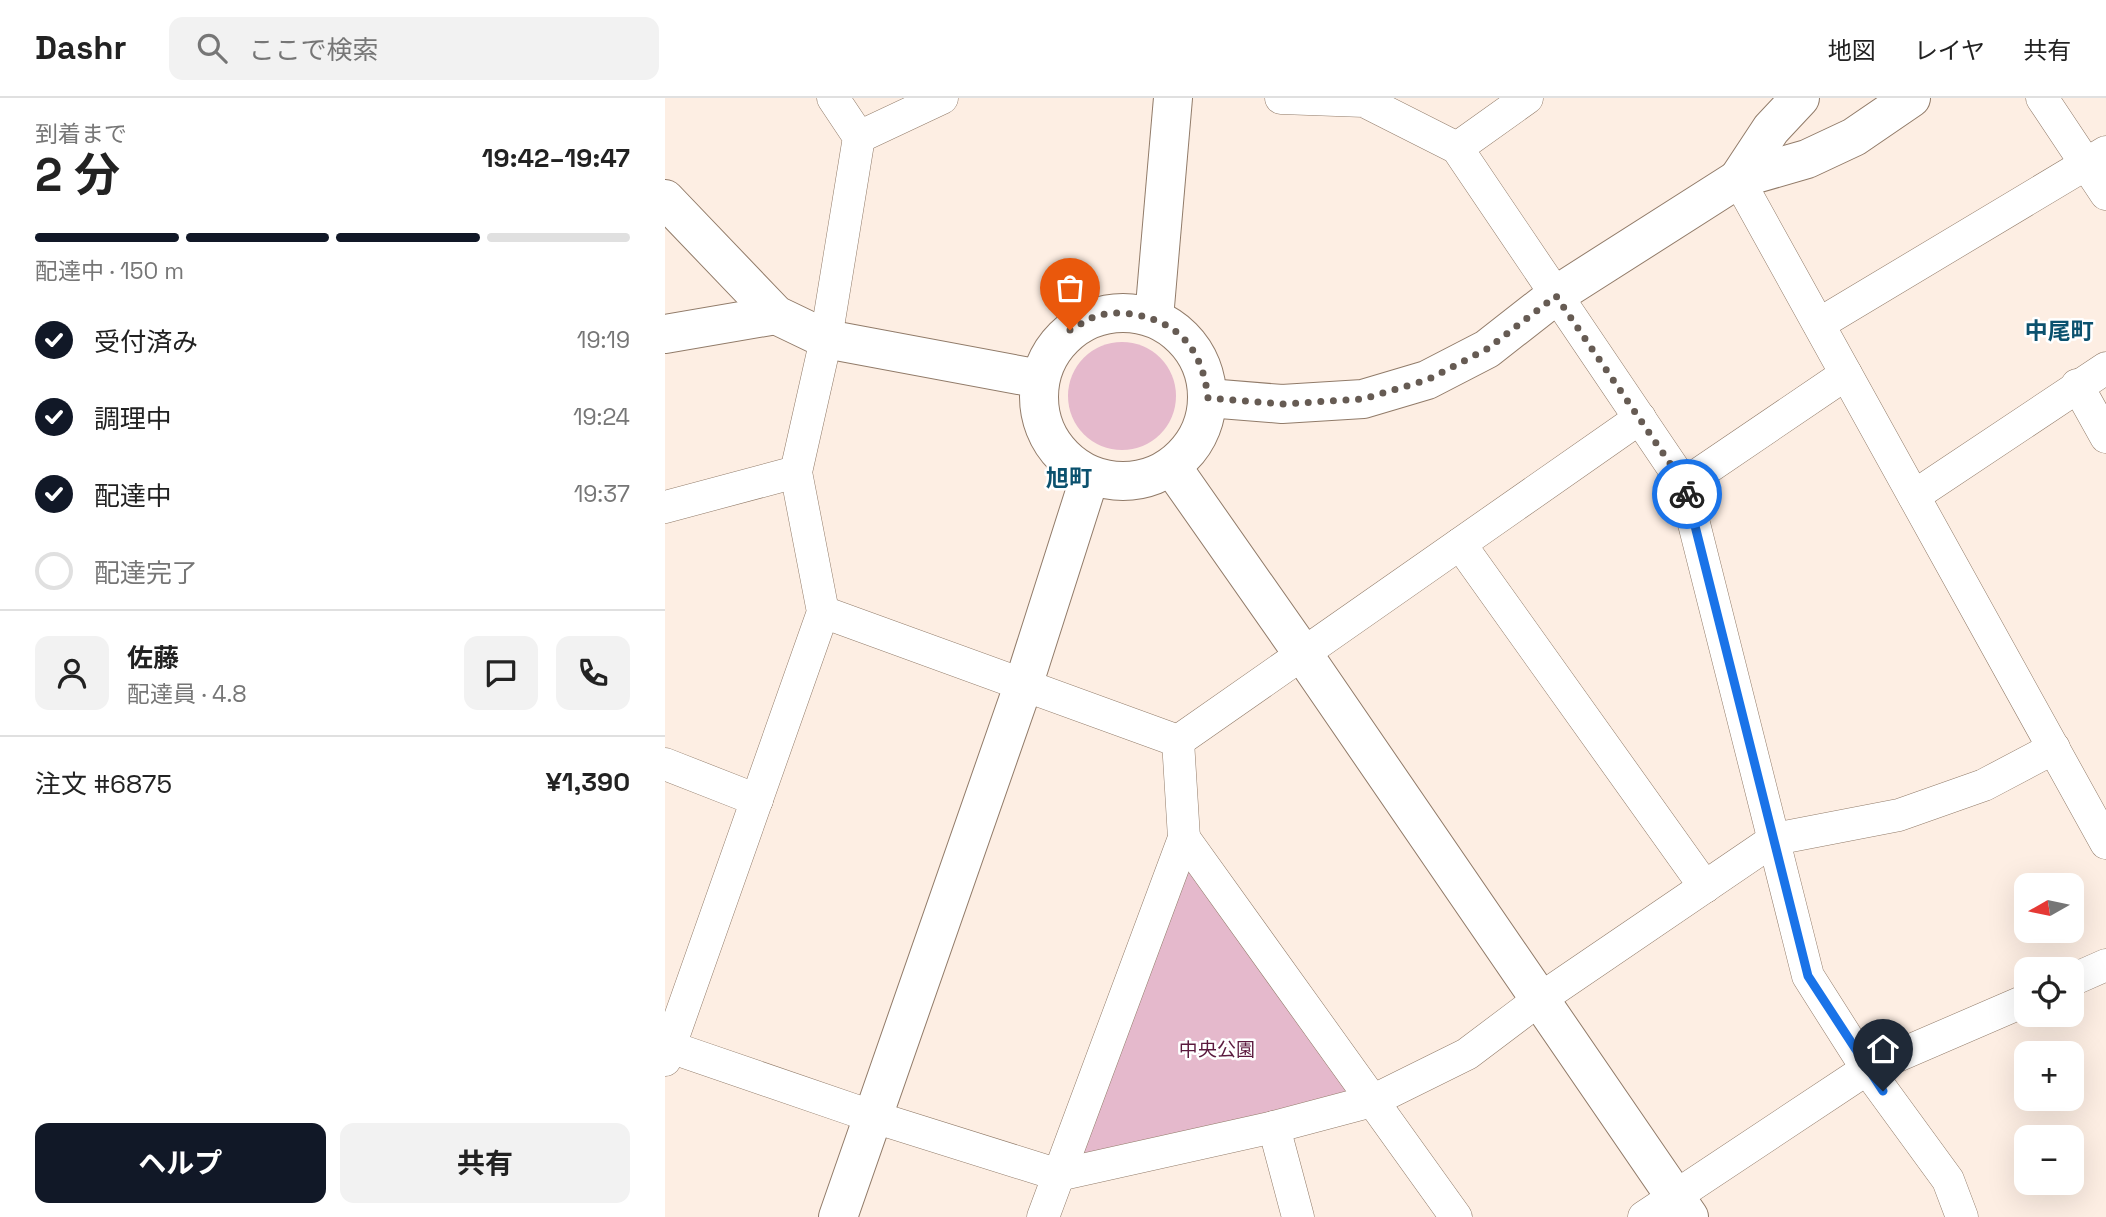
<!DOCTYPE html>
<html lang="ja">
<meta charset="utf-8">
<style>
body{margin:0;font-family:"Space Grotesk","Noto Sans JP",sans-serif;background:#f2f2f2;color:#222;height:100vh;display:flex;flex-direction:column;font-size:26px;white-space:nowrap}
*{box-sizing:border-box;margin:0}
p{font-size:23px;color:#767676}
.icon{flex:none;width:38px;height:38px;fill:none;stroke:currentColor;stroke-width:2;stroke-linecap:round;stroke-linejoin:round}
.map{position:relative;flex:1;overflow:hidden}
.details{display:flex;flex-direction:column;background:#fff;width:665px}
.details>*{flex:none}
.needle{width:46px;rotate:261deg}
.tools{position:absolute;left:1349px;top:775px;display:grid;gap:14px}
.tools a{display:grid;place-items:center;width:70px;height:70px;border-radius:14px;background:#fff;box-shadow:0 7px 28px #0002;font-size:35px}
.pin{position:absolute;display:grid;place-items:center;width:60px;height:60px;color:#fff;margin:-72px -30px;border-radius:50% 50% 50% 0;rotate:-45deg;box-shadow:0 0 7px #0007}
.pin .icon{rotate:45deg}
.courier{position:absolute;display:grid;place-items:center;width:70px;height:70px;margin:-35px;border:5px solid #1a73e8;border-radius:50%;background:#fff;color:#222;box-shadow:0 2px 9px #0007}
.summary em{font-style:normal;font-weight:700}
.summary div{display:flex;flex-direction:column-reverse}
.summary{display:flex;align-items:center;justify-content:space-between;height:119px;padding:0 35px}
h1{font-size:46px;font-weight:700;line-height:52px}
.bar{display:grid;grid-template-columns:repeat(4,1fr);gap:10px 7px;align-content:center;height:84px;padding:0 35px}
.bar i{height:9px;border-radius:5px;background:#e0e0e0}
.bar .selected{background:#111827}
.bar p{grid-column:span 4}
.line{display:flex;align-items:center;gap:18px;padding:0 35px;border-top:2px solid #e0e0e0}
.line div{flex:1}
.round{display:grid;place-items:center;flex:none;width:74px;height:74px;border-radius:14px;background:#f2f2f2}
ol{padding:0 35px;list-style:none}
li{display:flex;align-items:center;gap:21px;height:77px}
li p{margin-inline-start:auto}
li .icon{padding:7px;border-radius:50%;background:#111827;color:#fff;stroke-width:4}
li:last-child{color:#767676}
li i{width:38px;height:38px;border:4px solid #e0e0e0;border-radius:50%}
.action{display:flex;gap:14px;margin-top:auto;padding:14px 35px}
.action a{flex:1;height:80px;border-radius:14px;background:#111827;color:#fff;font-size:28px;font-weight:700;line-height:80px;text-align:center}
.action a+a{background:#f2f2f2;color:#222}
header{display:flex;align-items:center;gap:42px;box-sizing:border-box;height:98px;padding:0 35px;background:#fff;border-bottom:2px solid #e0e0e0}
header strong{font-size:33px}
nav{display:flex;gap:38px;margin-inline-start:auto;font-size:24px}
.search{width:490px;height:63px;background:#f2f2f2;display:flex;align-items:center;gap:18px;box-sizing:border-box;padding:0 24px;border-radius:14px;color:#767676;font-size:26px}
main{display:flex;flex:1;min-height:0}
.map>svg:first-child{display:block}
.green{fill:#e5b9cc}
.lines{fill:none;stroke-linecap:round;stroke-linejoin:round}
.street-casing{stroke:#917b69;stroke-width:33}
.secondary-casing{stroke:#917b69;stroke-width:40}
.street{stroke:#fff;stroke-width:32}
.secondary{stroke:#fff;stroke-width:38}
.done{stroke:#665b53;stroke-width:7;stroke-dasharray:0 12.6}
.route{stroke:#1a73e8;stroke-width:9}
.labels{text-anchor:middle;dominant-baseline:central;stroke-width:5;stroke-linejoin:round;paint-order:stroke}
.park-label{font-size:19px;fill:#5b1a3e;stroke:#fff}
.quarter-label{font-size:23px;font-weight:bold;fill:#0b516e;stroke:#fff}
</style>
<header>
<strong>Dashr</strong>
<div class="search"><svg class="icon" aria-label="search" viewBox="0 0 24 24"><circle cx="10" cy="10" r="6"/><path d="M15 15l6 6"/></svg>ここで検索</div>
<nav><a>地図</a><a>レイヤ</a><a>共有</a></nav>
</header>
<main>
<section class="details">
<div class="summary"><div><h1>2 分</h1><p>到着まで</p></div><em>19:42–19:47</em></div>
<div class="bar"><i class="selected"></i><i class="selected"></i><i class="selected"></i><i></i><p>配達中 · 150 m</p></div>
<ol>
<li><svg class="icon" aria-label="check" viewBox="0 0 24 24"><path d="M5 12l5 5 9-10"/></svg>受付済み<p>19:19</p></li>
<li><svg class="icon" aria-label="check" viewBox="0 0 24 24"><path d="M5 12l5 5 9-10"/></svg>調理中<p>19:24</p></li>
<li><svg class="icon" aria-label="check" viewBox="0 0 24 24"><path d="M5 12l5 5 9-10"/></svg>配達中<p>19:37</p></li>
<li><i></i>配達完了</li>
</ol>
<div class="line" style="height:126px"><a class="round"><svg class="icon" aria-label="person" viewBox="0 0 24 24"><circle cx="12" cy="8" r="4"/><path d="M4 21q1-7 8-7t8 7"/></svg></a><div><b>佐藤</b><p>配達員 · 4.8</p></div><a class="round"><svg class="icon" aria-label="chat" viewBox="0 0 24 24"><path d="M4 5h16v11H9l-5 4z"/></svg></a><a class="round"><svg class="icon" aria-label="phone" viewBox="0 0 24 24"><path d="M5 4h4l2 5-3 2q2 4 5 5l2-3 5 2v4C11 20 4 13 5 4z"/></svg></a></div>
<div class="line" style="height:91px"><div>注文 #6875</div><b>¥1,390</b></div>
<div class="action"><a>ヘルプ</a><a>共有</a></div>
</section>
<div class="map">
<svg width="1441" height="1119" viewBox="0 0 1441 1119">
<rect width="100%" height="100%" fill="#fdeee3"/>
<g class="green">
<circle cx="457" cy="298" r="54"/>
<path d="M524 758 699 994 413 1069Z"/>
</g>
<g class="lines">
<defs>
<g id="street">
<path d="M616 0 699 3 792 50 1019 386 1143 878 1202 971 1283 1082 1297 1119"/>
<path d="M1377 0 1441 96"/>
<path d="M194 39 277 0"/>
<path d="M792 50 862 0"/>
<path d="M1073 81 1441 745"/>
<path d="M1154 226 1441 54"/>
<path d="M1412 287 1441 339"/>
<path d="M1019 386 1181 276"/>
<path d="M1249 398 1441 270"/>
<path d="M0 409 131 374"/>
<path d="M795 446 1040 789"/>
<path d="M158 514 513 643"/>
<path d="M513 643 975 320"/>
<path d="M0 666 92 702"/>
<path d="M519 740 791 1119"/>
<path d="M1407 882 1441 867"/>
<path d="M5 949 209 1019 394 1077 609 1029 707 1003 802 956 875 901 1110 741 1234 717 1319 687 1389 650"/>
<path d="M0 962 158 514 131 374 161 241 194 39 168 0"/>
<path d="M609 1029 633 1119"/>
<path d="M378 1119 519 740 513 643"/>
<path d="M979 1119 1202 971 1362 902"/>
</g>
<g id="secondary">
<path d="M1073 81 1106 31 1135 0"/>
<path d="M0 101 111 217 161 241 375 281"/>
<circle cx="458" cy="299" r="84"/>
<path d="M489 220 508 0"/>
<path d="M0 236 111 217"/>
<path d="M543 300 617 306 698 301 762 282 822 251 891 197 1073 81 1142 61 1189 39 1246 0"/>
<path d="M507 369 638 556 1024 1119"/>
<path d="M173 1119 358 588 425 378"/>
</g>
</defs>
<use href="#street" class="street-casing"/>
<use href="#secondary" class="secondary-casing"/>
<use href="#street" class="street"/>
<use href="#secondary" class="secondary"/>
</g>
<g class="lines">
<path class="done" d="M405 232C413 228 421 222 429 219 442 214 459 214 472 217 518 226 538 256 543 300L617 306 698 301 762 282 822 251 891 198 1019 386 1022 396"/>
<path class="route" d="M1022 396 1143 878 1218 993"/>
</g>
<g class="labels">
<g class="park-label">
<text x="552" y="951">中央公園</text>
</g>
<g class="quarter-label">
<text x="1394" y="233">中尾町</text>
<text x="404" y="380">旭町</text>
</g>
</g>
</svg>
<div class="tools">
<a><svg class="needle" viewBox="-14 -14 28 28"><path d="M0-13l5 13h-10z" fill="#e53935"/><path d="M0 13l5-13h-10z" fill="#767676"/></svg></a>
<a><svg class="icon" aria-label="locate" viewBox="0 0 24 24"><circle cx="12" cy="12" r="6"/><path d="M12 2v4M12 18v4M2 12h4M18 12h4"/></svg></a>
<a>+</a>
<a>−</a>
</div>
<div class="pin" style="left:405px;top:232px;background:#ea580c"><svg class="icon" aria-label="bag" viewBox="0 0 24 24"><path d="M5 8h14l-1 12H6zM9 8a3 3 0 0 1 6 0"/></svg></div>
<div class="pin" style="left:1218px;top:993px;background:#1f2937"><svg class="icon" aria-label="home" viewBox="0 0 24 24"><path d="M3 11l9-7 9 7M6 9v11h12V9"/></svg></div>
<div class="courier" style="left:1022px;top:396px"><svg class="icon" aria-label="bike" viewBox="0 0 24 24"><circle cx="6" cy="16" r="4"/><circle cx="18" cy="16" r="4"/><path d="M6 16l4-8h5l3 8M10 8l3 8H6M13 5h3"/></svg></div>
</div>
</main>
